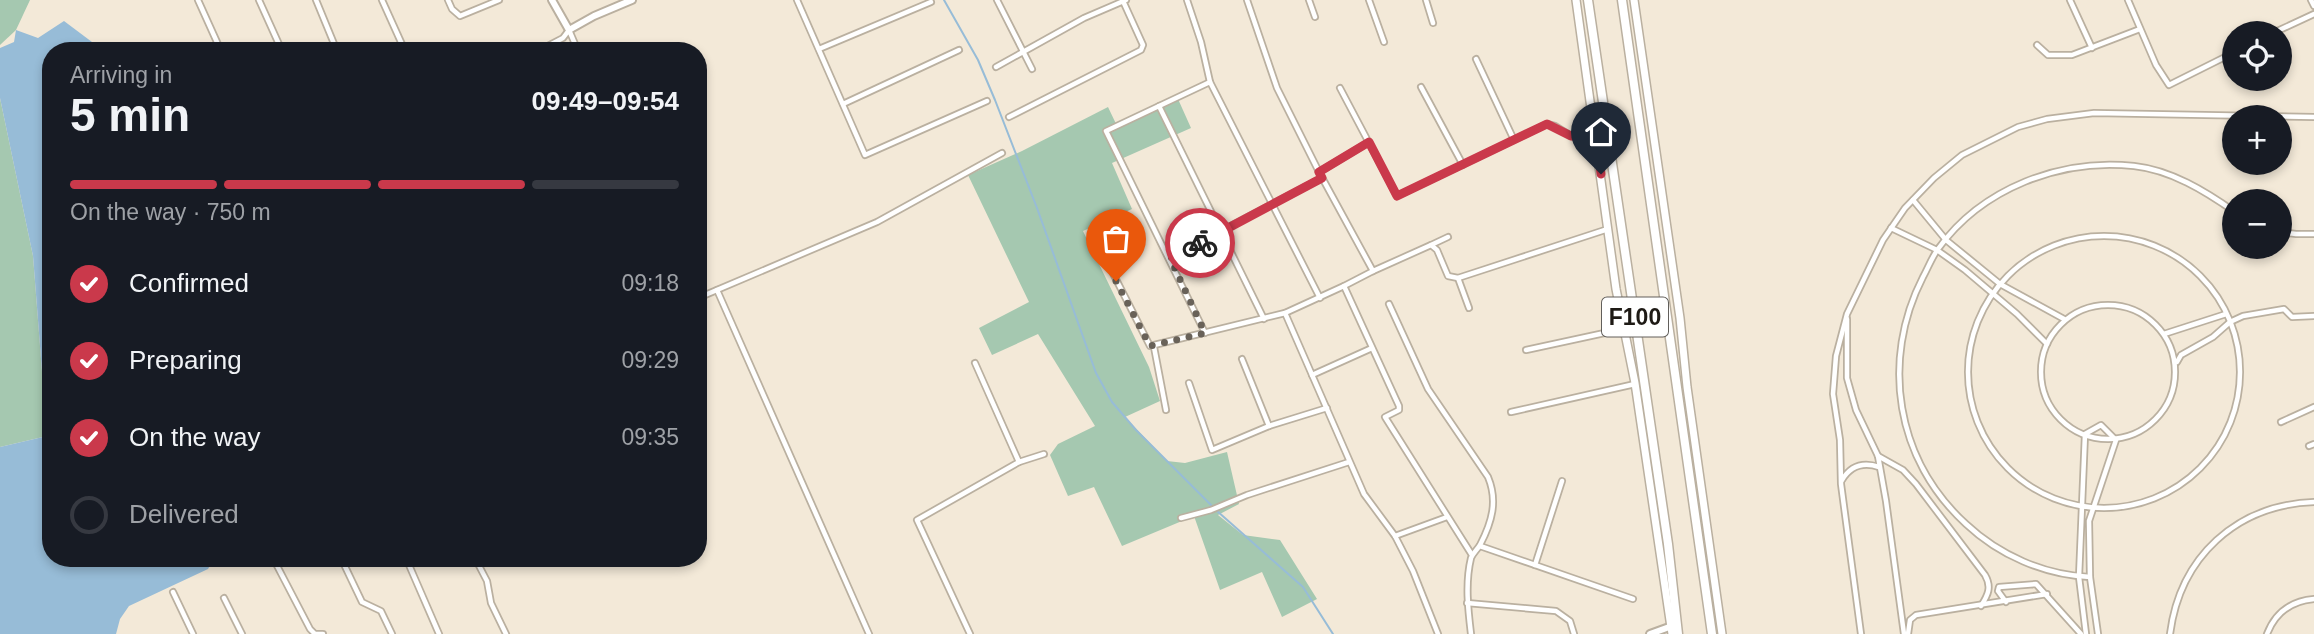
<!DOCTYPE html>
<meta charset="utf-8">
<style>
body{margin:0;font-family:Arial,sans-serif;background:#20242c;color:#f1f3f6;height:100vh;display:flex;flex-direction:column;font-size:26px;white-space:nowrap}
*{box-sizing:border-box;margin:0}
p{font-size:23px;color:#9ea1a6}
.icon{flex:none;width:38px;height:38px;fill:none;stroke:currentColor;stroke-width:2;stroke-linecap:round;stroke-linejoin:round}
.map{position:relative;flex:1;overflow:hidden}
.drawer{position:absolute;left:42px;top:42px;width:665px;height:525px;display:flex;flex-direction:column;background:#171b24;border-radius:28px;box-shadow:0 4px 10px #0003}
.drawer>*{flex:none}
.tools{position:absolute;left:2222px;top:21px;display:grid;gap:14px}
.tools a{display:grid;place-items:center;width:70px;height:70px;border-radius:50%;background:#171b24;box-shadow:0 4px 10px #0003;font-size:35px}
.pin{position:absolute;display:grid;place-items:center;width:60px;height:60px;color:#fff;margin:-72px -30px;border-radius:50% 50% 50% 0;rotate:-45deg;box-shadow:0 0 7px #0007}
.pin .icon{rotate:45deg}
.courier{position:absolute;display:grid;place-items:center;width:70px;height:70px;margin:-35px;border:5px solid #ca394b;border-radius:50%;background:#fff;color:#222;box-shadow:0 2px 9px #0007}
.head em{font-style:normal;font-weight:700}
.head div{display:flex;flex-direction:column-reverse}
.head{display:flex;align-items:center;justify-content:space-between;height:119px;padding:0 28px}
h1{font-size:46px;font-weight:700;line-height:52px}
.bar{display:grid;grid-template-columns:repeat(4,1fr);gap:10px 7px;align-content:center;height:84px;padding:0 28px}
.bar i{height:9px;border-radius:5px;background:#363941}
.bar .on{background:#ca394b}
.bar p{grid-column:span 4}
ol{padding:0 28px;list-style:none}
li{display:flex;align-items:center;gap:21px;height:77px}
li p{margin-inline-start:auto}
li .icon{padding:7px;border-radius:50%;background:#ca394b;color:#fff;stroke-width:4}
li:last-child{color:#9ea1a6}
li i{width:38px;height:38px;border:4px solid #363941;border-radius:50%}
.map>svg:first-child{display:block}
.green{fill:#a5c8b0}
.water{fill:#97bcd7}
.lines{fill:none;stroke-linecap:round;stroke-linejoin:round}
.stream{stroke:#97bcd7;stroke-width:2}
.street-casing{stroke:#bab0a0;stroke-width:8}
.secondary-casing{stroke:#bab0a0;stroke-width:10}
.primary-casing{stroke:#bab0a0;stroke-width:10}
.highway-casing{stroke:#bab0a0;stroke-width:11}
.street{stroke:#fff;stroke-width:4.5}
.secondary{stroke:#fff;stroke-width:6}
.primary{stroke:#fff;stroke-width:7}
.highway{stroke:#fff;stroke-width:8}
.done{stroke:#696259;stroke-width:7;stroke-dasharray:0 12.6}
.route{stroke:#ca394b;stroke-width:9}
.labels{text-anchor:middle;dominant-baseline:central;stroke-width:5;stroke-linejoin:round;paint-order:stroke}
.shield{fill:#fff;stroke:#625f5b;stroke-width:2}
.shield-label{font-size:23px;font-weight:bold;fill:#1e1a15}
</style>
<div class="map">
<svg width="2314" height="634" viewBox="0 0 2314 634">
<rect width="100%" height="100%" fill="#f3e9d8"/>
<g class="green">
<path d="M0 0H30L16 30 0 45Z"/>
<path d="M0 98 33 256 47 436 0 447Z"/>
<path d="M1178 99 1191 128 1112 163 1132 209 1083 231 1149 367 1160 401 1125 417 1167 461 1185 463 1227 452 1239 504 1218 515 1243 535 1280 540 1317 599 1282 617 1262 572 1220 590 1194 516 1122 546 1094 487 1068 496 1050 455 1058 444 1095 426 1038 334 992 355 979 328 1029 302 968 175 1022 151 1108 107 1118 128Z"/>
</g>
<path class="water" d="M64 21 104 51H51V558H214L208 569 129 606 120 619 116 634H0V447L47 436 33 256 0 98V48L14 42 16 30 38 38Z"/>
<g class="lines">
<g class="stream">
<path d="M944 0 978 60 995 100 1037 208 1096 373 1112 402 1136 430 1213 507"/>
<path d="M1217 511 1303 587 1333 634"/>
</g>
<defs>
<g id="street">
<path d="M198 0 221 51"/>
<path d="M259 0 282 51"/>
<path d="M316 0 337 51"/>
<path d="M382 0 405 51"/>
<path d="M448 0 452 9 460 16 499 0"/>
<path d="M797 0 865 155 987 101"/>
<path d="M997 0 1032 69"/>
<path d="M1187 0 1201 42 1210 82 1320 298"/>
<path d="M1247 0 1277 88 1319 172 1373 271 1344 286"/>
<path d="M1309 0 1315 17"/>
<path d="M1369 0 1384 42"/>
<path d="M1426 0 1433 23"/>
<path d="M2070 0 2092 48"/>
<path d="M2128 0 2156 65 2169 85 2235 52"/>
<path d="M2311 0 2314 6"/>
<path d="M2273 33 2314 14"/>
<path d="M2037 45 2048 55H2072L2140 29"/>
<path d="M819 49 931 2"/>
<path d="M538 51 563 38 569 30 578 51"/>
<path d="M1476 59 1514 140"/>
<path d="M996 67 1084 18 1126 0"/>
<path d="M1421 87 1463 165"/>
<path d="M1340 88 1397 196 1547 124 1555 126 1571 136 1597 137"/>
<path d="M843 104 959 50"/>
<path d="M1159 106 1264 319"/>
<path d="M1009 117 1141 50 1143 45 1123 1"/>
<path d="M1319 172 1369 142"/>
<path d="M1913 200 1946 240 2000 284 2064 319"/>
<path d="M1891 228 1937 250 1965 270 2017 314 2047 344"/>
<path d="M2280 232 2296 234H2314"/>
<circle cx="2104" cy="372" r="136"/>
<path d="M1095 238 1150 346 1285 313 1344 286 1399 406V410L1385 417 1472 555"/>
<path d="M1431 245 1448 237"/>
<path d="M1169 258 1322 178"/>
<path d="M1373 271 1431 245 1437 250 1448 276 1458 278 1608 229"/>
<path d="M1458 278 1469 308"/>
<path d="M717 290 869 634"/>
<path d="M698 298 877 222 1002 153"/>
<path d="M1389 304 1428 389 1488 477C1498 501 1492 522 1480 545 1477 550 1473 553 1471 558 1465 583 1468 609 1471 634"/>
<circle cx="2108" cy="372" r="67"/>
<path d="M1285 313 1364 494 1395 536 1413 571 1438 634"/>
<path d="M1847 319V378L1856 410 1878 456 1886 501 1904 634"/>
<path d="M1205 333 1106 131 1210 82"/>
<path d="M2164 334 2226 314"/>
<path d="M1154 347 1166 410"/>
<path d="M1526 350 1623 329"/>
<path d="M1242 359 1269 426"/>
<path d="M2177 362 2181 355 2213 337 2230 322 2243 316 2284 309 2292 317 2314 316"/>
<path d="M1312 375 1372 348"/>
<path d="M1189 383 1212 450 1269 426 1327 408"/>
<path d="M1511 412 1635 384"/>
<path d="M2281 422 2314 407"/>
<path d="M2309 446 2314 444"/>
<path d="M1878 456 1903 470 1916 484 1985 575C1992 587 1988 595 1981 606"/>
<path d="M1019 462 1044 454"/>
<path d="M1842 480C1851 465 1864 462 1879 467"/>
<path d="M1181 518 1211 510 1247 495 1349 462"/>
<path d="M1395 536 1447 517"/>
<path d="M1480 546 1633 599"/>
<path d="M273 558 310 629 315 634"/>
<path d="M341 558 362 602 381 611 392 634"/>
<path d="M406 558 439 634"/>
<path d="M475 558 487 581 491 603 506 634"/>
<path d="M1535 565 1562 481"/>
<path d="M2090 577C2044 575 1999 555 1966 524 1896 460 1880 361 1923 277 1928 268 1932 257 1938 249 1982 188 2061 158 2134 166 2171 170 2205 191 2235 212"/>
<path d="M173 592 193 634"/>
<path d="M224 598 242 634"/>
<path d="M2006 602 1998 591 1999 587 2036 584 2081 634"/>
<path d="M1467 603 1556 611 1570 621 1574 634"/>
<path d="M316 634H323"/>
<path d="M970 634 917 520 1019 462 975 363"/>
<path d="M1861 634 1841 484 1840 440 1833 394 1836 356 1847 314 1883 240 1905 208 1934 178 1962 155 2018 127 2047 119 2094 113 2314 117"/>
<path d="M1908 634 1910 620 1916 615 2047 594"/>
<path d="M2086 634 2079 577 2085 434 2101 425 2116 440 2089 521 2090 577 2098 634"/>
<path d="M2170 634C2180 557 2236 505 2314 502"/>
<path d="M2267 634C2275 613 2291 601 2314 599"/>
</g>
<g id="secondary">
<path d="M552 0 569 30 594 16 632 0"/>
<path d="M1650 634 1672 626"/>
</g>
<g id="primary">
<path d="M1576 0 1616 289 1635 383 1672 634"/>
<path d="M1634 0 1680 318 1687 387 1722 634"/>
</g>
<g id="highway">
<path d="M1588 0 1668 544 1678 634"/>
<path d="M1622 0 1712 634"/>
</g>
</defs>
<use href="#street" class="street-casing"/>
<use href="#secondary" class="secondary-casing"/>
<use href="#primary" class="primary-casing"/>
<use href="#highway" class="highway-casing"/>
<use href="#street" class="street"/>
<use href="#secondary" class="secondary"/>
<use href="#primary" class="primary"/>
<use href="#highway" class="highway"/>
</g>
<g class="lines">
<path class="done" d="M1116 281 1150 346 1205 333 1170 258 1200 243"/>
<path class="route" d="M1200 243 1322 178 1319 172 1369 142 1397 196 1547 124 1571 136 1597 138 1601 174"/>
</g>
<g class="labels">
<rect class="shield" x="1602" y="297.5" width="66" height="39" rx="5"/>
<g class="shield-label">
<text x="1635" y="317">F100</text>
</g>
</g>
</svg>
<div class="tools">
<a><svg class="icon" aria-label="locate" viewBox="0 0 24 24"><circle cx="12" cy="12" r="6"/><path d="M12 2v4M12 18v4M2 12h4M18 12h4"/></svg></a>
<a>+</a>
<a>−</a>
</div>
<div class="pin" style="left:1116px;top:281px;background:#ea580c"><svg class="icon" aria-label="bag" viewBox="0 0 24 24"><path d="M5 8h14l-1 12H6zM9 8a3 3 0 0 1 6 0"/></svg></div>
<div class="pin" style="left:1601px;top:174px;background:#1f2937"><svg class="icon" aria-label="home" viewBox="0 0 24 24"><path d="M3 11l9-7 9 7M6 9v11h12V9"/></svg></div>
<div class="courier" style="left:1200px;top:243px"><svg class="icon" aria-label="bike" viewBox="0 0 24 24"><circle cx="6" cy="16" r="4"/><circle cx="18" cy="16" r="4"/><path d="M6 16l4-8h5l3 8M10 8l3 8H6M13 5h3"/></svg></div>
<section class="drawer">
<div class="head"><div><h1>5 min</h1><p>Arriving in</p></div><em>09:49–09:54</em></div>
<div class="bar"><i class="on"></i><i class="on"></i><i class="on"></i><i></i><p>On the way · 750 m</p></div>
<ol>
<li><svg class="icon" aria-label="check" viewBox="0 0 24 24"><path d="M5 12l5 5 9-10"/></svg>Confirmed<p>09:18</p></li>
<li><svg class="icon" aria-label="check" viewBox="0 0 24 24"><path d="M5 12l5 5 9-10"/></svg>Preparing<p>09:29</p></li>
<li><svg class="icon" aria-label="check" viewBox="0 0 24 24"><path d="M5 12l5 5 9-10"/></svg>On the way<p>09:35</p></li>
<li><i></i>Delivered</li>
</ol>
</section>
</div>
